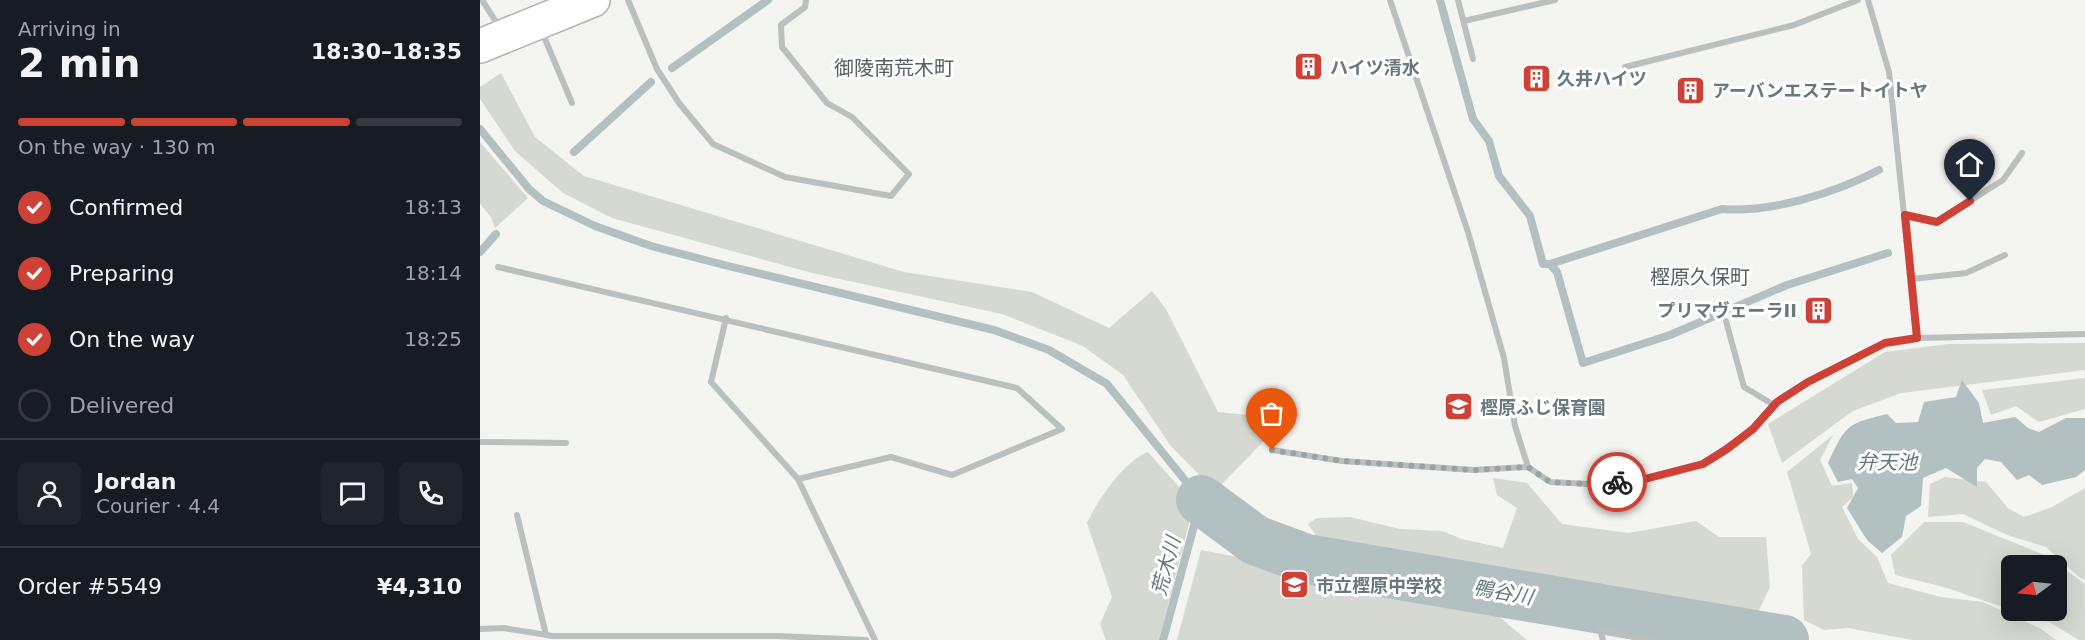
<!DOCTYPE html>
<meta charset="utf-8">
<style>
body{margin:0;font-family:"DejaVu Sans","Noto Sans JP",sans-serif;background:#20242c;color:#f1f3f6;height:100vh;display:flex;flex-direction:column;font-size:22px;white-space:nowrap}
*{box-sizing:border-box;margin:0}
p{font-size:20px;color:#9ea1a6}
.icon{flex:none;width:33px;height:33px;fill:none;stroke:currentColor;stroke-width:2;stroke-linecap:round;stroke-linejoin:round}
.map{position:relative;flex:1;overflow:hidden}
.side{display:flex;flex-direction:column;background:#171b24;width:480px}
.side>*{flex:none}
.needle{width:39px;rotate:255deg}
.buttons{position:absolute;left:1521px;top:555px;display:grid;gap:12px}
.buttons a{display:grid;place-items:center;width:66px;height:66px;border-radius:9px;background:#171b24;box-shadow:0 6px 24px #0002;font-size:30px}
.pin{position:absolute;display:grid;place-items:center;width:51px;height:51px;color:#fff;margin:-62px -26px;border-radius:50% 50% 50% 0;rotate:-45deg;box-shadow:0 0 6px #0007}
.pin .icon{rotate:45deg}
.courier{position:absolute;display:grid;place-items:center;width:60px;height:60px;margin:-30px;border:4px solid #ce4137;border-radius:50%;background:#fff;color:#222;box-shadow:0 2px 8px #0007}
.head em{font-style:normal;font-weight:800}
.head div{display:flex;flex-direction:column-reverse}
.head{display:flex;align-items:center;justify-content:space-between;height:102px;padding:0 18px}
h1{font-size:39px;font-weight:800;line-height:45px}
.bar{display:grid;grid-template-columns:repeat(4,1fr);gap:9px 6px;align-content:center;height:72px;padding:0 18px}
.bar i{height:8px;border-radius:4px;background:#363941}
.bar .active{background:#ce4137}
.bar p{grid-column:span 4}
.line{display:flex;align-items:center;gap:15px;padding:0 18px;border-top:2px solid #363941}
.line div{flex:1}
.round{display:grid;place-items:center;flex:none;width:63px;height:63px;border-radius:9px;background:#20242c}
ol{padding:0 18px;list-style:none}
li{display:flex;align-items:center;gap:18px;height:66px}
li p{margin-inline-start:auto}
li .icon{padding:6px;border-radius:50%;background:#ce4137;color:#fff;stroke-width:4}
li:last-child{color:#9ea1a6}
li i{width:33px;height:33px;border:3px solid #363941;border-radius:50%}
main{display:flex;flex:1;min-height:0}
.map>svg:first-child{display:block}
.green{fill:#d5d9d1}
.water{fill:#b2c0c1}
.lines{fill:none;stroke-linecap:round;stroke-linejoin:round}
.stream{stroke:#b2c0c1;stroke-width:8}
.river{stroke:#b2c0c1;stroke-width:50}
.primary-casing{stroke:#aeb3b5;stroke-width:36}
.minor{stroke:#babfc0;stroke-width:6}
.primary{stroke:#fff;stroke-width:33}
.done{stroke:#98a3a6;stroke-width:6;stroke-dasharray:0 10.8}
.route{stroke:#ce4137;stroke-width:8}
.labels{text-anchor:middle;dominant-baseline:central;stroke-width:6;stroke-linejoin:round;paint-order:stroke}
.poi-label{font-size:18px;font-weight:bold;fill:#67787e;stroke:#fff;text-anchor:start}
.neighbourhood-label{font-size:20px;fill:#546064;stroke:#fff}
.water-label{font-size:20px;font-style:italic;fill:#63797b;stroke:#fff}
</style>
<main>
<section class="side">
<div class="head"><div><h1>2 min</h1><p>Arriving in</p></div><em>18:30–18:35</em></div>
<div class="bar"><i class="active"></i><i class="active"></i><i class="active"></i><i></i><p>On the way · 130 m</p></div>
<ol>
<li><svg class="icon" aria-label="check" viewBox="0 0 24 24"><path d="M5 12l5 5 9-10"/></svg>Confirmed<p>18:13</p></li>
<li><svg class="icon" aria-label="check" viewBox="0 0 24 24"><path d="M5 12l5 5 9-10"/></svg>Preparing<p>18:14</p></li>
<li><svg class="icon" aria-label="check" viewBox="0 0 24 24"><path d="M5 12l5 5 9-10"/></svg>On the way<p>18:25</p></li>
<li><i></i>Delivered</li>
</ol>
<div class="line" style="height:108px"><a class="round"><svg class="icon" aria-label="person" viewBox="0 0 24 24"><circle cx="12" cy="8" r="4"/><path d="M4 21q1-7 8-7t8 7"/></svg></a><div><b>Jordan</b><p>Courier · 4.4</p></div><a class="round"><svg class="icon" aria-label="chat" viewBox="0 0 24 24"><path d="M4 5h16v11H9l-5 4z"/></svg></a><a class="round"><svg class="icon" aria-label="phone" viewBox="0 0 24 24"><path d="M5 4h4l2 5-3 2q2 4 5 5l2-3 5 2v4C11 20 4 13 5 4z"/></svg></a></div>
<div class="line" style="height:78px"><div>Order #5549</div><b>¥4,310</b></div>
</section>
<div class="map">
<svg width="1605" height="640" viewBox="0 0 1605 640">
<rect width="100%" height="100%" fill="#f4f4f1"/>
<g class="green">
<path d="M21 73 55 137 104 176 424 272 552 292 629 328 672 291 686 309 738 412 768 415 783 442 735 491 690 445 643 375 603 346 522 314 332 273 132 218 83 193 35 151 0 99V87Z"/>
<path d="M0 142 48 198 15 228 11 217 0 204Z"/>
<path d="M1605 343V370L1421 393 1373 411 1302 463 1288 424 1405 352 1468 344Z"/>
<path d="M1605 378V409L1559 422 1536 406 1511 415 1502 390Z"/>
<path d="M1353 435 1340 460 1352 486 1372 483 1373 497 1362 507 1378 539 1397 557 1408 583 1461 597 1503 602 1561 629 1576 640H1432L1368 628 1344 630 1324 620 1322 566 1331 554 1307 472Z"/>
<path d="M668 452 714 504 679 640H626L620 624 632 597 607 523C617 501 645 460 668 452Z"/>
<path d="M1465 477 1506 482 1528 508 1544 517 1572 507 1605 488V580L1599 577 1566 547 1527 535 1483 514 1448 517 1450 484Z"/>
<path d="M1013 478 1047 483 1082 524 1148 533 1216 521 1239 537H1286L1290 587 1273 623 846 550 828 524 837 518 870 517 920 529 962 531 982 539 1023 548 1037 508 1017 495Z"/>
<path d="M1444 522H1483L1567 556 1605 584V640H1599L1569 622 1534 611 1576 610V566H1532L1531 610 1464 587 1415 575 1411 555Z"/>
<path d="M721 550 1005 605 1047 640H697Z"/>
</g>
<path class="water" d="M1482 380 1499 403 1503 423 1535 417 1548 428 1559 432 1586 418H1605V470L1596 477 1562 485 1549 475 1537 480 1521 462 1505 459 1497 468V487L1466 468 1443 478 1441 506 1426 516 1422 537 1402 553 1387 540 1367 508 1378 488 1372 479 1358 482 1348 463C1366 425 1366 424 1407 414L1416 423 1438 422 1444 402 1476 397Z"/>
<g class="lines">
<g class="stream">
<path d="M960 0 993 119 1009 141 1019 176 1050 216 1063 264H1070L1077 272 1103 363 1190 335 1307 285 1408 253"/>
<path d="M192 68 288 0"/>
<path d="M0 129 49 189 63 201 115 226 171 246 248 266 514 330 569 350 627 384 721 500 683 640"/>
<path d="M94 152 171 82"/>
<path d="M0 252 16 234"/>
<path d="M1070 264 1242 209C1291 213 1355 193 1399 170"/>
</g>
<path class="river" d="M721 500 775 540 826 559 1304 640"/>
<defs>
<path id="primary" d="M0 46 113 0"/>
</defs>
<use href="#primary" class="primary-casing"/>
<g class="minor">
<path d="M2 0 20 28"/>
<path d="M148 0 177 69 199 103 233 144 305 177 411 196 429 174 372 117 347 103 302 47 301 25 325 7 326 0"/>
<path d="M910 0 988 232 1024 358 1035 426 1048 467"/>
<path d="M978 0 993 59"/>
<path d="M1388 0 1409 72 1437 338"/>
<path d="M984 21 1075 0"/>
<path d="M62 32 92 103"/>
<path d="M1145 67 1314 25 1378 0"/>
<path d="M1425 215 1457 222 1523 180 1542 153"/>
<path d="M18 267 537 388 582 429 472 475 411 457 318 479"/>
<path d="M1432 279 1486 273 1525 255"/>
<path d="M246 318 231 382 318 479 395 640"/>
<path d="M1246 321 1264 387 1294 405"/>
<path d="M0 442 86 443"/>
<path d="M792 450 862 461 994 470 1048 467 1070 482 1109 484 1161 480 1223 464 1273 429 1297 402 1328 382 1405 343 1437 338 1605 334"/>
<path d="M37 515 66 635"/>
<path d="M0 629 23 628 73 636H297L386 640"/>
<path d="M1123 640 1120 630 1170 640"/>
</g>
<use href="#primary" class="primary"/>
</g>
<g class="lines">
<path class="done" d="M792 450 862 461 994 470 1048 467 1070 482 1109 484 1137 482"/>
<path class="route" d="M1137 482 1161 480 1223 464 1247 449 1273 429 1297 402 1328 382 1405 343 1437 338 1425 215 1457 222 1490 201"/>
</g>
<defs>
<symbol id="building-square" viewBox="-11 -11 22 22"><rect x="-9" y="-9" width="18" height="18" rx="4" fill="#ce4137" stroke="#fff"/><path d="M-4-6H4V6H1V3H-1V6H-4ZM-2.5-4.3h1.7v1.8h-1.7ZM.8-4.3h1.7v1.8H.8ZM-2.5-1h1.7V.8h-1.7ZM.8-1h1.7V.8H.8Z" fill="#fff"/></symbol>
<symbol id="school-square" viewBox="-11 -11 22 22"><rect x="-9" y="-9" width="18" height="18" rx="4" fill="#ce4137" stroke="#fff"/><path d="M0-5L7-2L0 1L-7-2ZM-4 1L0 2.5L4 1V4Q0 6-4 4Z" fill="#fff"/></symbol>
</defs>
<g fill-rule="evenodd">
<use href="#building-square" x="812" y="50" width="33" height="33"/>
<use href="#building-square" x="1040" y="62" width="33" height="33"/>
<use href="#building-square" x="1194" y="74" width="33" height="33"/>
<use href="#building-square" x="1322" y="294" width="33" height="33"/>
<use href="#school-square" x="962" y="390" width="33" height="33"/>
<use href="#school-square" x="798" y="568" width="33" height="33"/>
</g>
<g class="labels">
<g class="poi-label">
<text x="850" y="67">ハイツ清水</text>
<text x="1077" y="78">久井ハイツ</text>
<text x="1232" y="90">アーバンエステートイトヤ</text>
<text x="1317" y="310" text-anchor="end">プリマヴェーラII</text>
<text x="1000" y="407">樫原ふじ保育園</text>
<text x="836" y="585">市立樫原中学校</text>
</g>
<g class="neighbourhood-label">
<text x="414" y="68">御陵南荒木町</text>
<text x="1220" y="277">樫原久保町</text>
</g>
<g class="water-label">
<text x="1407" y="462">弁天池</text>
<text transform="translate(686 566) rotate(-75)">荒木川</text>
<text transform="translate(1023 592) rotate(10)">鴨谷川</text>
</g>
</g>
</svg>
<div class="buttons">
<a><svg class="needle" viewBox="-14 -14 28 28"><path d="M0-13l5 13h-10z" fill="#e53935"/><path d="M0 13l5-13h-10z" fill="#9ea1a6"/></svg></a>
</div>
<div class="pin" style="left:792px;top:450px;background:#ea580c"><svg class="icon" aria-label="bag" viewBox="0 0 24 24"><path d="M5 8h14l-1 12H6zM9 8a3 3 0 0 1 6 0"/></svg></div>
<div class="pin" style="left:1490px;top:201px;background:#1f2937"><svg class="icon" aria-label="home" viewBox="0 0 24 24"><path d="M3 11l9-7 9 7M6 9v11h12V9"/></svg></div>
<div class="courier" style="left:1137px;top:482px"><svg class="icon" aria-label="bike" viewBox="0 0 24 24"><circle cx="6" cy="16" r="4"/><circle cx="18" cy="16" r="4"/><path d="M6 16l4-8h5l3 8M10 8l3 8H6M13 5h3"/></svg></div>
</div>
</main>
